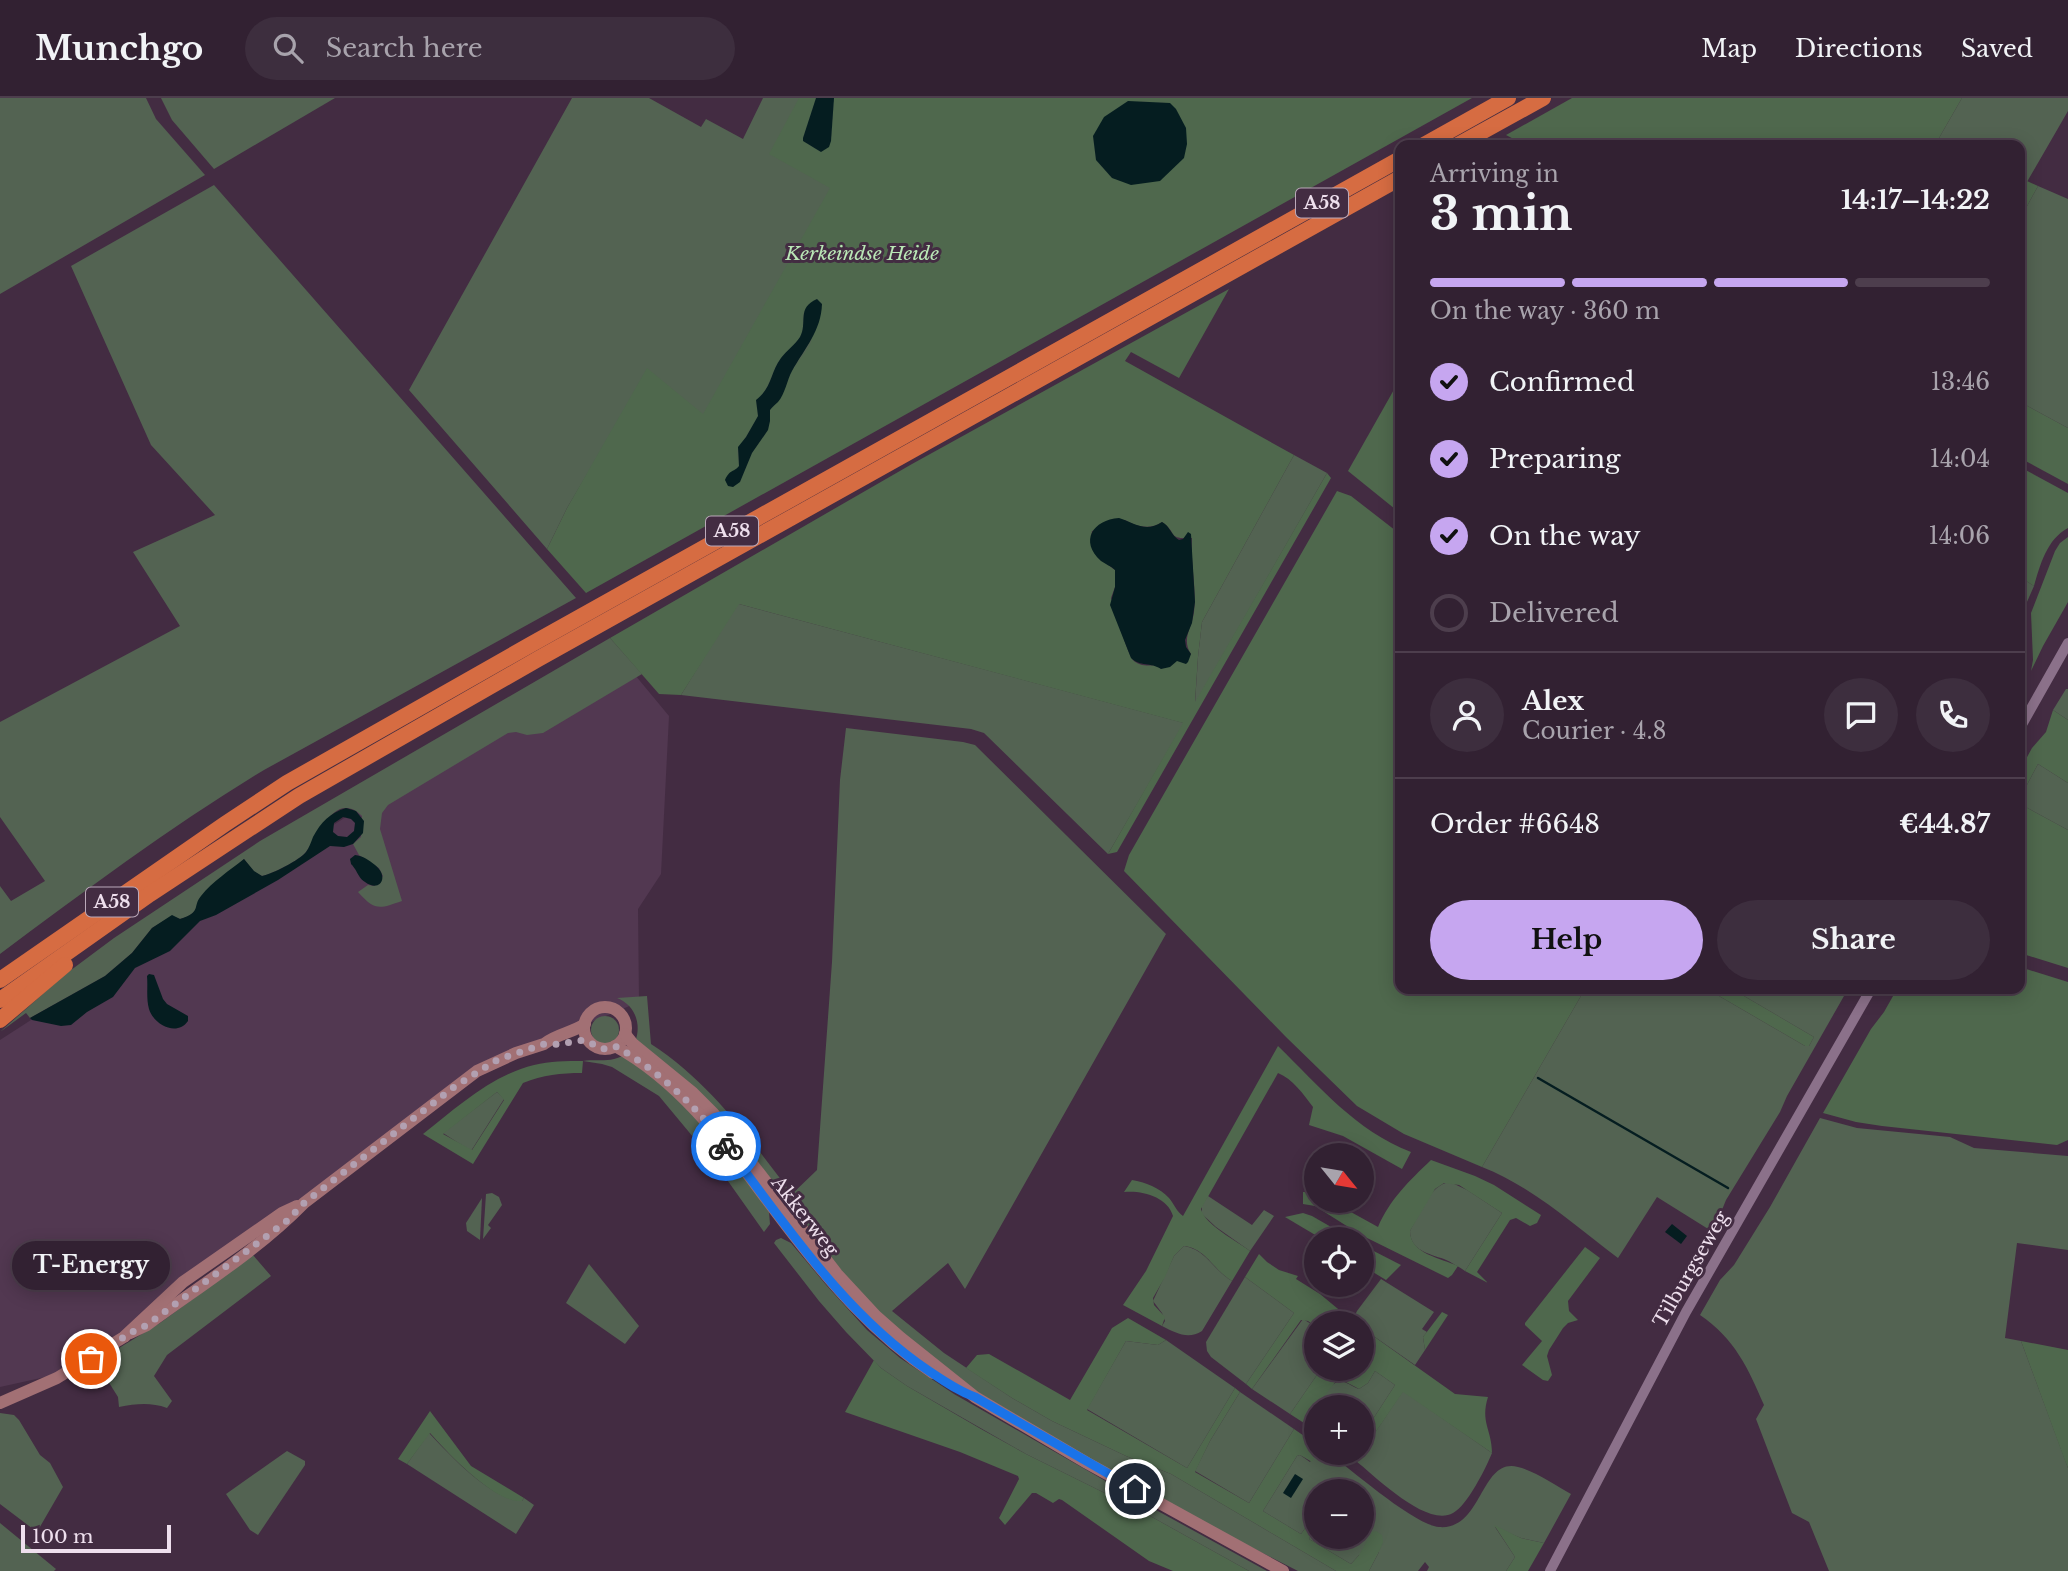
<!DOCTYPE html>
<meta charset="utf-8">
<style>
body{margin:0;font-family:"Libre Baskerville",serif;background:#3d2e3e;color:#f1f3f6;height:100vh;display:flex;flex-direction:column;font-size:26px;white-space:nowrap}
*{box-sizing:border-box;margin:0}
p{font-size:23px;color:#a8a3ac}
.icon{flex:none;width:38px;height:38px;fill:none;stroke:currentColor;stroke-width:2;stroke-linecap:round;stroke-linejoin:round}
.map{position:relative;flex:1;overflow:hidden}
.sheet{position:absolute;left:1395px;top:42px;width:630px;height:854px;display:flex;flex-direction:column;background:#322132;border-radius:14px;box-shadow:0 4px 18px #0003,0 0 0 2px #4d3e4d}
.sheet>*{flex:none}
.needle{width:46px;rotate:120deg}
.controls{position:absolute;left:1304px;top:1045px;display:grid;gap:14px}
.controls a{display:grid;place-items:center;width:70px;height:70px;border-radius:50%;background:#322132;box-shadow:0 4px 18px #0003,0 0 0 2px #4d3e4d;font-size:35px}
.scale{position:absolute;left:21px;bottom:18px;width:150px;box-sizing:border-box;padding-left:7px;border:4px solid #eedfed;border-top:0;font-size:19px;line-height:24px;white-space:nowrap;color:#eedfed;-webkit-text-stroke:5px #432c42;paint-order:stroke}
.pin{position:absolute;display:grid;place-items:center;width:60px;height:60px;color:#fff;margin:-30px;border:4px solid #fff;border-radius:50%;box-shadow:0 2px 7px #0007}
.courier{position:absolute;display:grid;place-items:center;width:70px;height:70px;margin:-35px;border:5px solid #1a73e8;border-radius:50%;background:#fff;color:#222;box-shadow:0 2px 9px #0007}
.bubble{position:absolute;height:49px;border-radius:24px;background:#322132;box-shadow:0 4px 18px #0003,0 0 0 2px #4d3e4d;font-size:23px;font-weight:800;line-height:49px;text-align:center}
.summary em{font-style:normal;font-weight:800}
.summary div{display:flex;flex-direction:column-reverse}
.summary{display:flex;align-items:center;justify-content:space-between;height:119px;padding:0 35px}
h1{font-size:46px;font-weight:800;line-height:52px}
.bar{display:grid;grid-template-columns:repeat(4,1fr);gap:10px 7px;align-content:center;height:84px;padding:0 35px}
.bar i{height:9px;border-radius:5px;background:#4d3e4d}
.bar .on{background:#c6a6f0}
.bar p{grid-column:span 4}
.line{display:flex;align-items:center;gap:18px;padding:0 35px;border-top:2px solid #4d3e4d}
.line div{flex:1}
.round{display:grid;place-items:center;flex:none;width:74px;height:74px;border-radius:37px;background:#3d2e3e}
ol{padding:0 35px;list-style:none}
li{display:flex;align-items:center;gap:21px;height:77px}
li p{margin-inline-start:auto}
li .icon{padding:7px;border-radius:50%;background:#c6a6f0;color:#111;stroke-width:4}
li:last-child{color:#a8a3ac}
li i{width:38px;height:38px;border:4px solid #4d3e4d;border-radius:50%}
.cta{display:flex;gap:14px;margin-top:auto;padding:14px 35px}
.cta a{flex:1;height:80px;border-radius:42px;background:#c6a6f0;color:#111;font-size:28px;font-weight:800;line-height:80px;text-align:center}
.cta a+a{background:#3d2e3e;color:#f1f3f6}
header{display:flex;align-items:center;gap:42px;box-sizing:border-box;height:98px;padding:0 35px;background:#322132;border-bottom:2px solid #4d3e4d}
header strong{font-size:33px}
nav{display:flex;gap:38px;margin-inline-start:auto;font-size:24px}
.search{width:490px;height:63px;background:#3d2e3e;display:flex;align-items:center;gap:18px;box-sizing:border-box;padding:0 24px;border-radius:38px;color:#a8a3ac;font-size:26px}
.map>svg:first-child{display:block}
.built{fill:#523851}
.green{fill:#536352}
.forest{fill:#4f684d;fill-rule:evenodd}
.water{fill:#051d20;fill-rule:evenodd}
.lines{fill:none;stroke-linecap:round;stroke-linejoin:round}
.stream{stroke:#051d20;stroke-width:2.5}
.tertiary{stroke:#8b718a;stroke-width:10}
.secondary{stroke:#a27074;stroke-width:12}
.motorway{stroke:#d66c42;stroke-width:16}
.done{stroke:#b2a0b1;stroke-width:7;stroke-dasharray:0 12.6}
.route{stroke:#1a73e8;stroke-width:9}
.labels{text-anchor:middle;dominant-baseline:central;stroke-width:6;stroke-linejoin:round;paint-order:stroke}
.shield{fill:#432c42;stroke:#bba9ba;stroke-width:2}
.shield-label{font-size:18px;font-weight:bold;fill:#eedfed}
.park-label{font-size:19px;font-style:italic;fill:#bae7b6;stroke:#432c42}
.street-label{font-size:19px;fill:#eedfed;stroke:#432c42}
</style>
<header>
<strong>Munchgo</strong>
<div class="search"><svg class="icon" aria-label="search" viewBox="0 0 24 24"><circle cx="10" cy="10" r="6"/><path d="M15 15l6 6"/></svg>Search here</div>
<nav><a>Map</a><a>Directions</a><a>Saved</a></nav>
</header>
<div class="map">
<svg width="2068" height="1473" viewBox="0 0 2068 1473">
<rect width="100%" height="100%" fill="#432c42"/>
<path class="built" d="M611 548 669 618 661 776 638 811 639 904 482 970 68 1274 0 1289V942Z"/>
<g class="green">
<path d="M0 0H146L156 21 205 77 0 196Z"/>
<path d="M161 0H335L214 71 172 22Z"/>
<path d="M572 0H649L701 29 706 21 743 41 763 0H1453L587 486 596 361 567 410 547 451 409 292Z"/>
<path d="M1962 0H2068V13L2020 96V47H1935Z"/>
<path d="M214 87 576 500 264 672C173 727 86 792 0 856V788L11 803 45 783 0 719V624L180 528 133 454 215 417 151 347 71 168Z"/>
<path d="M2038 88 2068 101V330L2020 304V121Z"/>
<path d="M1294 357 1327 375 1195 606 1198 559 1202 524Z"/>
<path d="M2020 479 2034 488 2023 513V523L2020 521Z"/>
<path d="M737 506H739L1184 625 1108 756 984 635 971 631 681 597Z"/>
<path d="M610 540 642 576 543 635 527 637 516 634 508 635 388 707 382 715 380 731 402 803C379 811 375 813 358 794L368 787 374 788 383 778 379 770 359 757 353 746 361 739 362 718C335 692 319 737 306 754 300 762 272 776 262 778L254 774 244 761 198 803C198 813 190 819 180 821L172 818 152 830 132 855 105 878 30 920 26 915 0 934 63 878 114 840 260 743Z"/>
<path d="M2066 591H2068V622L2053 612Z"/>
<path d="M846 630 963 644 975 647 1166 836 965 1191 948 1165 892 1213 944 1255 1012 1300 1052 1323 1126 1358 1171 1376 1336 1473H1298L1225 1436 1092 1363 973 1291 892 1231 635 944C642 926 635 907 617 900L647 898 651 946C711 985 749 1040 792 1096L817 1072 832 864 840 682Z"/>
<path d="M2038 666 2068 685V732L2020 706V700Z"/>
<path d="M1585 891H1707L1805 948H1809L1814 939 1732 891H1848L1787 998 1780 1014 1726 1102 1713 1134 1657 1099 1618 1160C1575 1128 1533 1089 1482 1069Z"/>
<circle cx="605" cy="932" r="14"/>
<path d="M624 957 671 992 717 1041 769 1114 770 1126 764 1134 718 1069 659 998 612 969 602 966 583 963C597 961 611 965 624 957Z"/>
<path d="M497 994 504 1001 471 1053 443 1035Z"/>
<path d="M1820 1020 1857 1030 1950 1039 1974 1050 2068 1058V1152L2017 1145 2005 1240 2021 1243 2068 1370V1473H1829L1809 1424 1792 1415 1756 1321 1764 1307C1748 1270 1735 1241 1700 1217L1720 1182 1734 1167 1770 1109Z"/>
<path d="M1450 1084 1467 1092 1502 1115 1465 1173C1459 1169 1451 1164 1444 1161 1429 1156 1410 1152 1410 1133 1419 1117 1430 1086 1450 1084Z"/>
<path d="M492 1095 499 1099 502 1107 488 1127 491 1130 483 1141 486 1096Z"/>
<path d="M1208 1098 1252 1127 1264 1112 1274 1118 1250 1153 1216 1129 1202 1116V1107Z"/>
<path d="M482 1100 480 1142 467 1133 466 1125Z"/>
<path d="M781 1140 791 1145 827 1188 867 1232 900 1260 954 1296 1156 1412 1267 1473H1249L1143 1414 1026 1356 907 1288 881 1270 846 1234 819 1203 774 1145 776 1142Z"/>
<path d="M1184 1148C1207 1152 1213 1172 1232 1183L1202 1233C1188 1242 1176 1235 1162 1228L1165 1223 1162 1215 1153 1203 1174 1158Z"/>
<path d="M253 1157 271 1178 167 1257 154 1278 172 1303 167 1310C150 1304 136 1306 119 1309L118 1299 96 1264 160 1225Z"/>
<path d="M589 1166 639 1228 625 1246 566 1205Z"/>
<path d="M1245 1179 1294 1215 1246 1286 1211 1259 1207 1253 1206 1244Z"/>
<path d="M1381 1181 1434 1214 1422 1231 1427 1234 1423 1239 1425 1252 1415 1267 1362 1230V1225L1352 1223 1357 1213Z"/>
<path d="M1303 1221 1316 1229V1270L1321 1271 1290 1316 1252 1291Z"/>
<path d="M1166 1242 1235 1290 1187 1370 1087 1311 1126 1243 1158 1247Z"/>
<path d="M1375 1273 1395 1287 1362 1338V1309H1316V1334L1304 1325 1331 1288C1342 1278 1348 1287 1359 1291L1368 1285Z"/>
<path d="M1403 1293 1492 1355C1486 1370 1467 1408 1453 1415 1427 1430 1376 1379 1356 1363Z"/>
<path d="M1240 1294 1294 1331 1249 1405 1195 1373 1210 1343Z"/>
<path d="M0 1315 14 1317 19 1322 40 1357 50 1365 63 1389 37 1434 0 1406Z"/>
<path d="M429 1335C450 1357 491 1402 522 1403L524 1400 534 1407 516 1436 407 1366Z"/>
<path d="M1313 1344 1316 1346V1354L1328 1355C1351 1371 1414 1427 1439 1429 1483 1433 1480 1359 1518 1369 1535 1373 1556 1388 1571 1396L1544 1445 1521 1440 1495 1429 1515 1459 1506 1473H1427L1429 1469 1425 1464 1418 1473H1369L1379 1454 1359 1457 1351 1466 1309 1441 1316 1428V1438H1362V1393H1338L1340 1390 1333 1387 1330 1393H1316V1415L1301 1436 1263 1413 1297 1358 1300 1357 1310 1364 1316 1356Z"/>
<path d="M287 1353 305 1363V1367L258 1437 250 1432 226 1396Z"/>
<path d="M0 1425 56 1471 54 1473H0Z"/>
</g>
<g class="forest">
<path d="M799 0H816L803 40V43L821 54 831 43 834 0H1472L586 495 547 451 567 410 647 270 703 316 830 90 769 56ZM1143 3 1154 5 1164 4 1112 80 1096 62 1093 38ZM817 201 822 206 810 247 792 273 780 300 770 312 768 332 752 355 740 384 734 372 739 369 737 353 758 318 756 302C772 289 769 275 781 260 787 252 795 247 800 239 808 224 794 215 817 201Z"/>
<path d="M1572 0H1962L1935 47H1525L1506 37Z"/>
<path d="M2027 83 2038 88 2020 121V96Z"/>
<path d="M1229 191 1179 280 1131 254 1125 263 1294 357 1202 524 1198 559 1195 604 1327 375 1331 380 1117 754 1108 756 1183 625 739 506 681 597 659 596 610 540 912 366ZM1125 422C1137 429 1150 432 1162 424 1179 436 1166 441 1192 440 1190 465 1197 490 1194 514 1192 530 1181 541 1191 556 1178 562 1145 575 1133 562 1128 557 1114 511 1111 500L1115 489V472C1101 461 1088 453 1092 433Z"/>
<path d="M1400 281V415L1348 373Z"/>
<path d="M2020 304 2068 330V386L2020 360Z"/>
<path d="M2020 369 2068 395V430C2047 441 2040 467 2034 488L2020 479Z"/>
<path d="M1337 393 1351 398 1400 436V891H1585L1482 1069 1404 1036 1357 1008 1286 939 1124 773 1129 757Z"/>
<path d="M2068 439V504L2043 548 2031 573 2033 562 2031 515 2055 453 2060 445Z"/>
<path d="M2020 521 2023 523 2026 562 2020 579Z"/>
<path d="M2053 612 2068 622V685L2038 666 2020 700V672L2032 650 2046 634Z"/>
<path d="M2020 706 2068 732V870L2020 855Z"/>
<path d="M2020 869 2068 884V1042L2057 1047 1882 1028 1856 1024 1823 1015 1871 931 1884 914 1897 891H2020Z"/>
<path d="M1707 891H1732L1814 939 1809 948H1805Z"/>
<path d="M1278 948C1319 988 1356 1033 1411 1054L1402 1071 1343 1038 1309 1027 1313 1009C1303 996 1293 981 1278 975L1201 1111C1205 1127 1237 1143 1250 1153L1232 1183C1213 1172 1207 1151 1184 1148L1174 1158 1165 1179 1153 1200 1154 1207 1165 1219 1162 1228 1123 1207 1146 1173 1173 1118C1168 1099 1142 1092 1124 1094L1132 1082C1145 1084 1160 1090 1169 1100 1174 1106 1177 1114 1183 1118Z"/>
<path d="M583 963 582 975C561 975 543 977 523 985L473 1066 423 1036C456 1010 492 977 534 967 550 963 566 963 583 963ZM497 994 504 1002 472 1052 443 1036Z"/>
<path d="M1431 1062 1475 1078 1494 1087 1541 1117 1537 1125 1530 1128 1516 1120 1510 1122 1477 1174 1488 1185 1465 1173 1502 1115 1459 1087 1444 1085 1435 1091 1410 1133C1410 1156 1441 1160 1458 1168L1452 1177 1448 1180 1361 1137 1315 1108 1303 1106V1094H1316V1102L1331 1103 1378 1129C1390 1101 1409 1083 1431 1062Z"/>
<path d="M1303 1115 1312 1118 1352 1141H1322L1285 1119Z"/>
<path d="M1362 1147 1401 1167 1386 1182 1363 1168Z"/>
<path d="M1585 1149 1600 1160 1568 1203 1569 1213 1578 1222 1568 1225 1563 1230 1549 1252 1547 1258 1552 1277 1548 1283 1543 1282 1522 1267 1542 1243 1525 1227V1225Z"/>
<path d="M1259 1156 1267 1164 1279 1172 1298 1178 1296 1181 1320 1196 1355 1225H1316V1229L1308 1223 1301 1222 1252 1291 1246 1286 1294 1215 1245 1179Z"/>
<path d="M1442 1214 1448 1217 1425 1252 1423 1239Z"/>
<path d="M1128 1220 1166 1242 1158 1247 1126 1243 1087 1312 1187 1370 1235 1290 1240 1294 1210 1343 1195 1374 1249 1405 1294 1331 1313 1344 1316 1356 1312 1364 1300 1357 1297 1358 1263 1413 1301 1436 1316 1415V1428L1309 1441 1351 1466 1359 1457 1372 1434 1376 1433 1382 1437 1383 1444 1379 1454 1369 1473H1336L1171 1376 1126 1358 1052 1323 1012 1300 966 1270 977 1257 989 1256 1070 1302 1112 1230Z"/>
<path d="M1362 1230 1455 1296 1488 1299C1480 1324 1492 1332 1492 1355L1403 1294 1362 1354V1338L1395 1287 1375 1273 1368 1285 1359 1291 1344 1283H1336L1304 1325 1290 1316 1321 1271 1362 1270Z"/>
<path d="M2021 1243 2068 1252V1370L2065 1363Z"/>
<path d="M874 1262 881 1270 907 1288 981 1331 1026 1356 1143 1414 1249 1473H1173L1149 1463 1062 1402 1059 1401 1053 1405 1036 1395H1032L1005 1427 999 1420 1019 1381 1018 1378 960 1354 845 1314Z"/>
<path d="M430 1313 471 1368 524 1400 522 1403C495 1406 447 1354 430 1335L407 1366 398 1361Z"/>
<path d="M1494 1427 1521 1440 1544 1445 1528 1473H1506L1515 1459Z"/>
</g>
<g class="water">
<path d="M816 0H834L831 43 829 49 821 54 803 43V40Z"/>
<path d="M1128 3 1170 5 1176 11 1186 30 1187 46 1184 60 1160 83 1131 87 1112 80 1096 62 1093 38 1104 19Z"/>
<path d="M817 201 822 206C821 233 805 250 792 273 787 282 785 296 778 304 775 307 772 309 770 312V323L768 332 752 355 740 384 733 389 728 388 725 382C730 371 733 375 739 368L738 349 746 339 758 318 756 302C772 290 770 275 781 260 787 252 795 247 800 239 808 225 796 210 817 201Z"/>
<path d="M1119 420C1134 425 1146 435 1162 424 1170 428 1171 437 1179 442L1183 441 1188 434 1191 436 1195 504 1192 525 1185 542 1186 549 1191 556 1188 564 1186 566 1177 563 1170 569 1161 571C1151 564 1140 569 1131 560L1110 507 1115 489V472C1111 468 1105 466 1101 463 1079 443 1093 422 1119 420Z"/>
<path d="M346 710 356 713 364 723 363 735 353 746 344 749 330 748 278 782 216 817 200 823 170 853 135 870 113 899 87 914 71 927 61 928 32 922 30 920 105 878 132 855 152 830 172 817 180 821C202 814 192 809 201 798 212 784 230 772 244 761L254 773 262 778C272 776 300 762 306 754 309 750 311 744 313 739 321 724 330 715 346 710ZM343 719 351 721 355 725 354 733 347 739 338 738 333 734 334 725Z"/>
<path d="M355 757C363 758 369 762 375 767 390 779 380 795 365 784 360 781 358 776 355 771 350 763 352 770 350 761Z"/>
<path d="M149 876 154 877 163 901 167 906 188 918V923C177 939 154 927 149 911 146 901 148 888 147 878Z"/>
<path d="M1672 1126 1687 1138 1681 1146 1665 1134Z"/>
<path d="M1295 1376 1303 1381 1291 1400 1283 1395Z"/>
</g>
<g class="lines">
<path class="stream" d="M1538 980 1728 1090"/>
<g class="tertiary">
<path d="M2020 630 2068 545"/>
<path d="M1550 1473 1686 1214 1871 891"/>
</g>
<g class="secondary">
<circle cx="605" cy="930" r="21"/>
<path d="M625 936 633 946 693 995 713 1015 837 1176 876 1218 901 1240 975 1299 1087 1365 1283 1473"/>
<path d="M615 948C690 989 736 1062 787 1128 829 1183 875 1237 933 1275"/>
<path d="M130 1235 147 1227C200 1188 258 1152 304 1105L477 973 516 955 544 946C556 936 572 935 585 926"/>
<path d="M0 1305 57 1280 124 1239 183 1184 282 1115 297 1108"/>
</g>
<g class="motorway">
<path d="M1424 47 1508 0"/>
<path d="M1458 47 1543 0"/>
<path d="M0 882 225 726 287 685 530 547 1400 61"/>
<path d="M0 902 150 796 299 698 538 561 1400 80"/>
<path d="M0 922 65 867"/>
</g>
</g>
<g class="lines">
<path class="done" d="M91 1261 130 1235 147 1227 251 1150 288 1122 304 1105 454 989 497 962 544 946 552 947 584 942 603 951 615 948C658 972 696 1008 726 1048"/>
<path class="route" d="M726 1048C786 1127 844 1216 929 1273 944 1283 958 1293 975 1299L1135 1391"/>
</g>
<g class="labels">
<g class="shield">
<rect x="1296" y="90.5" width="52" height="29" rx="5"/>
<rect x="706" y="418.5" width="52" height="29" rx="5"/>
<rect x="86" y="789.5" width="52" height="29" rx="5"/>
</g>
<g class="shield-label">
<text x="1322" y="105">A58</text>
<text x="732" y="433">A58</text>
<text x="112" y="804">A58</text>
</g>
<g class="park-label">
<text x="862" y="155">Kerkeindse Heide</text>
</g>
<g class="street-label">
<text transform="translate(805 1118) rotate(52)">Akkerweg</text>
<text transform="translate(1691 1171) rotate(-60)">Tilburgseweg</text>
</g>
</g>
</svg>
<div class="controls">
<a><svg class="needle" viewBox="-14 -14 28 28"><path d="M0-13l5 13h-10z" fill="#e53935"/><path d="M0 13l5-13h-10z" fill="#a8a3ac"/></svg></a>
<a><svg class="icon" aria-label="locate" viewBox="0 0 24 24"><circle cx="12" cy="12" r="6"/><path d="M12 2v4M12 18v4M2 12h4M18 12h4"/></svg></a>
<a><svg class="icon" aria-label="layers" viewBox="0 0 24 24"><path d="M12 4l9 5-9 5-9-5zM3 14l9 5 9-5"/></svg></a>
<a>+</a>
<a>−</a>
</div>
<div class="scale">100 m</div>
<div class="pin" style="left:91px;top:1261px;background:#ea580c"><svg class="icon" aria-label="bag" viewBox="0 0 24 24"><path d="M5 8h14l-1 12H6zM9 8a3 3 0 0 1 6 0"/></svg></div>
<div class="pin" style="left:1135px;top:1391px;background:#1f2937"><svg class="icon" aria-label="home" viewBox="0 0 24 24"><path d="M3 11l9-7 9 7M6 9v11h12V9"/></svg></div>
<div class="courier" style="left:726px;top:1048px"><svg class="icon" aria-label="bike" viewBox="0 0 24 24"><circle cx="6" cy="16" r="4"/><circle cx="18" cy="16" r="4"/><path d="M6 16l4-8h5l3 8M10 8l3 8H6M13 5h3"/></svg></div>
<div class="bubble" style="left:12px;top:1143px;width:158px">T-Energy</div>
<section class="sheet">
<div class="summary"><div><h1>3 min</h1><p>Arriving in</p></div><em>14:17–14:22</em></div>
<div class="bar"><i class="on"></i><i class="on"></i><i class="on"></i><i></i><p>On the way · 360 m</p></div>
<ol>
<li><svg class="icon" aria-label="check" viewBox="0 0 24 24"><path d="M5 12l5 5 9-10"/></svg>Confirmed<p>13:46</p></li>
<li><svg class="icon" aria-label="check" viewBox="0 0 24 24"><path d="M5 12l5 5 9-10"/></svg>Preparing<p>14:04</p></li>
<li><svg class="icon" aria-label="check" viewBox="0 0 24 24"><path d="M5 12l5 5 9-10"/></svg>On the way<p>14:06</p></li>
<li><i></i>Delivered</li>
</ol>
<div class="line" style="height:126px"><a class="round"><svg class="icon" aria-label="person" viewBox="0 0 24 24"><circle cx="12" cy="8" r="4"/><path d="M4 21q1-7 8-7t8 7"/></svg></a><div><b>Alex</b><p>Courier · 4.8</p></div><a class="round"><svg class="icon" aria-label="chat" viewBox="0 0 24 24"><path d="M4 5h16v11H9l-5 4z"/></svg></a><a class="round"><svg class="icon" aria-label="phone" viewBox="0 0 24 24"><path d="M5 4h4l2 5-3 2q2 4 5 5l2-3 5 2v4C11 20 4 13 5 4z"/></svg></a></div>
<div class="line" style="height:91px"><div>Order #6648</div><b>€44.87</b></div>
<div class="cta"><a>Help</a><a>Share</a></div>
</section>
</div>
